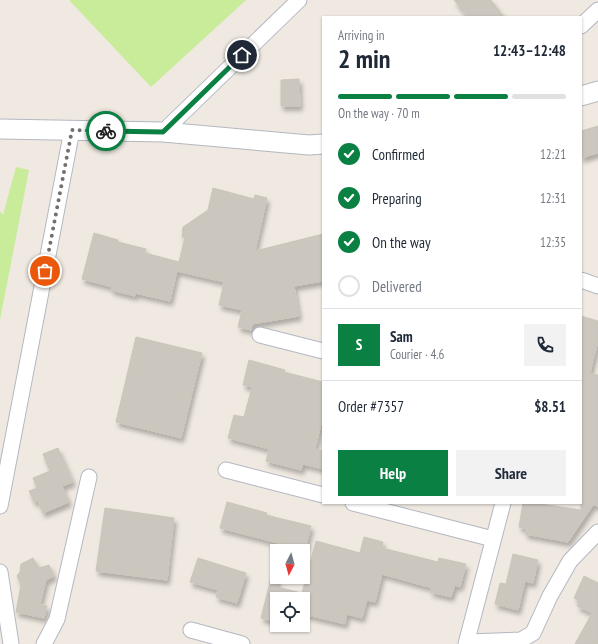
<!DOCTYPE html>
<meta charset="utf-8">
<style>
body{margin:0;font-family:"PT Sans Narrow",sans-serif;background:#f2f2f3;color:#1f2937;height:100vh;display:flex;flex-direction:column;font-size:15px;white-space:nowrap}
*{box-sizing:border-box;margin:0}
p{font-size:13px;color:#747a83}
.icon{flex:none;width:22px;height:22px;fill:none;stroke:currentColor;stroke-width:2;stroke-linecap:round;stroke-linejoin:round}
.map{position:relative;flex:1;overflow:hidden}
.drawer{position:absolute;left:322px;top:16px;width:260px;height:488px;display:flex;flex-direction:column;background:#fff;border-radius:0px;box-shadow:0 1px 3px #0004}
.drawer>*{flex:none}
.needle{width:26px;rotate:186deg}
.buttons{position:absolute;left:270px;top:544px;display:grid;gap:8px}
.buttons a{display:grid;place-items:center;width:40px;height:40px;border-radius:0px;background:#fff;box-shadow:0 1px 3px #0004;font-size:20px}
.pin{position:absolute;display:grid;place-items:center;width:34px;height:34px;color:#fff;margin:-17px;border:2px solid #fff;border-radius:50%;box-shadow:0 1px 4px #0007}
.courier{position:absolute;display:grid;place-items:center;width:40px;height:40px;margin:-20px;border:3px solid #0b8043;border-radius:50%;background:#fff;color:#222;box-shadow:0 1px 5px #0007}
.headline em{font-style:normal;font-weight:800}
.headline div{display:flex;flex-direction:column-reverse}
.headline{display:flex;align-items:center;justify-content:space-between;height:68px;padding:0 16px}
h1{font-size:26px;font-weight:800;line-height:30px}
.bar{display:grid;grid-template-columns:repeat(4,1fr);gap:6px 4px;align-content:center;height:48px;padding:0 16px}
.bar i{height:5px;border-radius:3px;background:#e0e1e3}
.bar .on{background:#0b8043}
.bar p{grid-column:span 4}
.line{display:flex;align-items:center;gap:10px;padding:0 16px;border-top:1px solid #e0e1e3}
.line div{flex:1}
.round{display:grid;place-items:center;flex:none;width:42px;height:42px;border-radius:0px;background:#f2f2f3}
ol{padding:0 16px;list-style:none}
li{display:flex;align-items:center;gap:12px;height:44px}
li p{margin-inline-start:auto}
li .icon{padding:4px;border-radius:50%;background:#0b8043;color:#fff;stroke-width:4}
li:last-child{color:#747a83}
li i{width:22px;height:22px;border:2px solid #e0e1e3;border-radius:50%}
.primary-button{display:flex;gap:8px;margin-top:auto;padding:8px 16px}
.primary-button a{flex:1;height:46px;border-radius:0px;background:#0b8043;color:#fff;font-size:16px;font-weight:800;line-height:46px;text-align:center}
.primary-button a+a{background:#f2f2f3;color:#1f2937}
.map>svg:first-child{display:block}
.pitch{fill:#c9ec9a}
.building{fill:#cbc7bf;stroke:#cbc5ba;filter:url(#shadow)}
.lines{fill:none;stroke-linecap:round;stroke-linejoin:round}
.minor-casing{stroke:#b4b7c1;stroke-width:17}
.tertiary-casing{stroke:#b4b7c1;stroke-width:21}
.minor{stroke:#fff;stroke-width:15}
.tertiary{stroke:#fff;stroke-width:19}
.done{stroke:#726f6d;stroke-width:4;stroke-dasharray:0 7.2}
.route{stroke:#0b8043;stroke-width:5}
</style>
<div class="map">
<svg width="598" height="644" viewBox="0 0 598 644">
<defs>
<filter id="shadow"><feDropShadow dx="2.5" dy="4.5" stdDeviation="2" flood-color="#0004"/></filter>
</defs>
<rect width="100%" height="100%" fill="#efe9e1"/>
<g class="pitch">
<path d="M69 0H246L151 87Z"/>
<path d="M16 167 29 170 0 320V211L3 215Z"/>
</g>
<g class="building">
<path d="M454 0H491L504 17H468Z"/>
<path d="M299 79 300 106H281V80Z"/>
<path d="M598 126V153L581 158V131Z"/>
<path d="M213 188 254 199 255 195 267 198 255 251 323 234V281L294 286 299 316 252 324 251 330 238 327 242 310 219 305 224 282 177 271 170 301 135 293V296L111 290 112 287 82 279 94 233 118 240V242L146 249 145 253 179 262 185 237H182L183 227 208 210Z"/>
<path d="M581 316 598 321V341L590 373 598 375V506L593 505 568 542 525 534 526 529 519 527 523 503H534L581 510Z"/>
<path d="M136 337 202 353 181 438 116 422Z"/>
<path d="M249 360 285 370 284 372 323 382V416L315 449 323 451V469L303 464 301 470 266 461 269 449 228 438 234 415 244 417 252 387 243 385Z"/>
<path d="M58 448 73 482 62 486 69 502 43 513 38 501 34 502 29 491 37 488 33 478 50 471 43 454Z"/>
<path d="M227 502 267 513 266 515 311 526 305 550 220 528Z"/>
<path d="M105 508 174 518 167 580 96 571Z"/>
<path d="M364 537 383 542 382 548 438 562 439 558 466 564 460 587 455 585 451 597 430 592 432 588 382 574 375 602 367 600 362 618 347 614 345 624 303 614V599H277V622L261 618 272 574H277V587L302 593 316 541 360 553Z"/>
<path d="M513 554 538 560 533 583 525 581 518 610 495 604 500 583 506 584Z"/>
<path d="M33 558 39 568 49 565 54 576 46 580 40 604 47 606 44 618 16 612 21 585 17 576 20 572 21 564Z"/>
<path d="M198 558 246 573 237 603 216 597 218 590 190 582Z"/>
<path d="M584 576 598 583V644H575L592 613 577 606 580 601 574 598Z"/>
</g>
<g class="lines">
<defs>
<g id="minor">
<path d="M581 26 598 10"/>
<path d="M163 132 299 0"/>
<path d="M581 280 598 286"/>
<path d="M260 335 323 351"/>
<path d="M226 470 323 495"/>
<path d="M353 503 493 539"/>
<path d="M0 506 72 130"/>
<path d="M0 572 11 644"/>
<path d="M191 630 242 644"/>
<path d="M467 642 521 640 533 633 550 596 570 561 598 532"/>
<path d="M44 644 57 619 89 477"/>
<path d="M466 644 503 503"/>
</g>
<g id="tertiary">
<path d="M581 96 598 91"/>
<path d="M0 129 163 132 309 145 323 144"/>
</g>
</defs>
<use href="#minor" class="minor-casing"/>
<use href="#tertiary" class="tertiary-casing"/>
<use href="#minor" class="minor"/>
<use href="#tertiary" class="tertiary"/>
</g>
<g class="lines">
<path class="done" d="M45 271 72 130 106 131"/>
<path class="route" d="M106 131 163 132 242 55"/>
</g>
</svg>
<div class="buttons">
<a><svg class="needle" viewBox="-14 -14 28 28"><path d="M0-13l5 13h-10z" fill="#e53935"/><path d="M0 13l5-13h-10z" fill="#747a83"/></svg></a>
<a><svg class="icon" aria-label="locate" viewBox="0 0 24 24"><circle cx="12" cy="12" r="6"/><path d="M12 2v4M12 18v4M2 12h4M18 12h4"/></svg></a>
</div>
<div class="pin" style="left:45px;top:271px;background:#ea580c"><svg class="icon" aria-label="bag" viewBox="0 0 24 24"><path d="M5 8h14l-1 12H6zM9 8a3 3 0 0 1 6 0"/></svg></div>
<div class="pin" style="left:242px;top:55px;background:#1f2937"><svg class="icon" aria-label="home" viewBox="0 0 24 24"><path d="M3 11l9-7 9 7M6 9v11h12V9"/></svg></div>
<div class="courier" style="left:106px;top:131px"><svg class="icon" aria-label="bike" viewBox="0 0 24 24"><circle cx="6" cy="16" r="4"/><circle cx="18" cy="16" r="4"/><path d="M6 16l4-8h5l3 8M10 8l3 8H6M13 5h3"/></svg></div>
<section class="drawer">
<div class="headline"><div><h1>2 min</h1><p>Arriving in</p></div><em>12:43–12:48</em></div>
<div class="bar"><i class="on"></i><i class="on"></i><i class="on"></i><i></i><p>On the way · 70 m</p></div>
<ol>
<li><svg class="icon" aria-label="check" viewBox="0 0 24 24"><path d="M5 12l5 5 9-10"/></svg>Confirmed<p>12:21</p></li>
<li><svg class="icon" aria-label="check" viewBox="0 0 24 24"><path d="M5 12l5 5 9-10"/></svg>Preparing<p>12:31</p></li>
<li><svg class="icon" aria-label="check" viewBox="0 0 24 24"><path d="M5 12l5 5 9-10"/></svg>On the way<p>12:35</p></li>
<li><i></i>Delivered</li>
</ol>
<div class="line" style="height:72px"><b class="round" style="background:#0b8043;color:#fff">S</b><div><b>Sam</b><p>Courier · 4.6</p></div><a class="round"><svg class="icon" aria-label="phone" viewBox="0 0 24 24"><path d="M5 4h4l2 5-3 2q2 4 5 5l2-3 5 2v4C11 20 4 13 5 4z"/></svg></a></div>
<div class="line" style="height:52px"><div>Order #7357</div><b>$8.51</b></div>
<div class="primary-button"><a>Help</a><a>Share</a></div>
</section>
</div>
